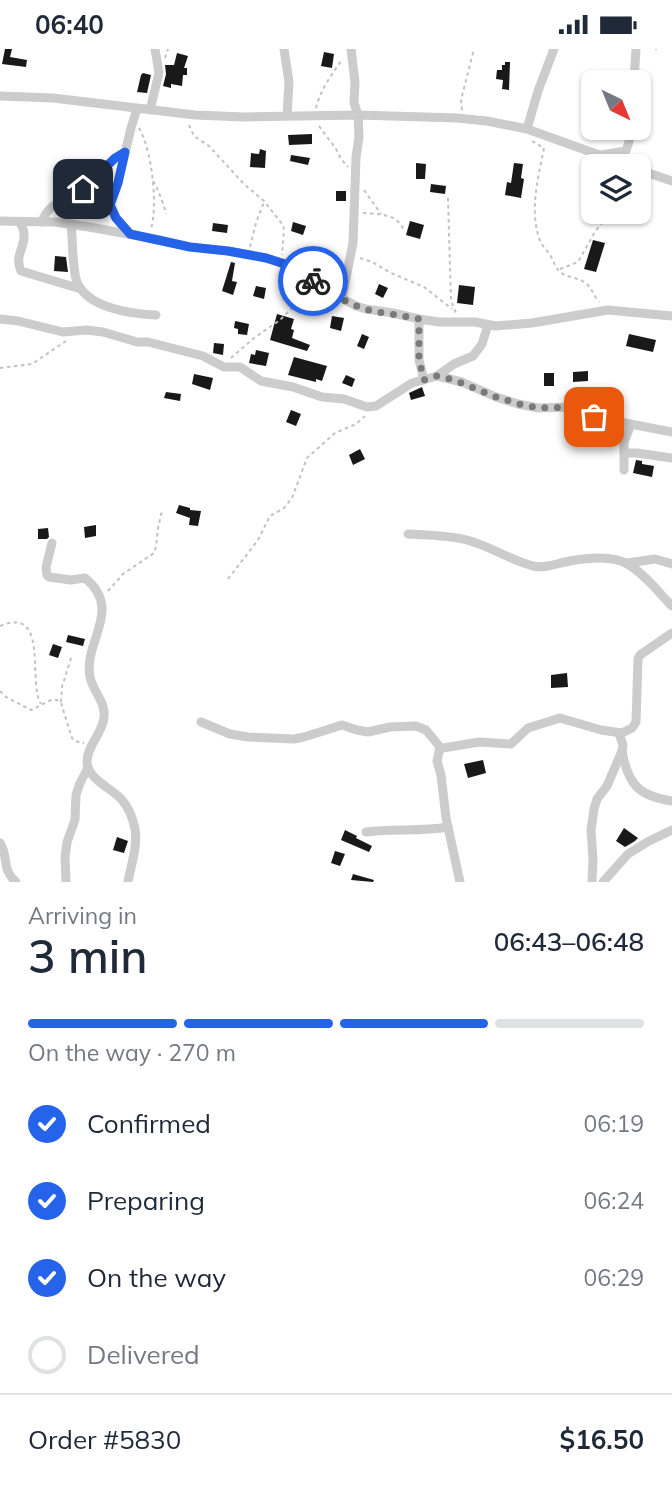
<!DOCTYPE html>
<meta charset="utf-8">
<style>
body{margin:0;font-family:Mulish,sans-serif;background:#f6f6f7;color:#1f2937;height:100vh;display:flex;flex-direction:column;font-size:26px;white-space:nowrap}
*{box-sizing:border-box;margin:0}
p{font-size:23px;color:#747a83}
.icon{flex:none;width:38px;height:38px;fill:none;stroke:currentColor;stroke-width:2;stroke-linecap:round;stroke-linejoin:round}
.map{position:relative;height:833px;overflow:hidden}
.side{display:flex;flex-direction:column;background:#fff;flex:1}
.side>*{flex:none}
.needle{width:46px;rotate:137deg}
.buttons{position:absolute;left:581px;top:21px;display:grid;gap:14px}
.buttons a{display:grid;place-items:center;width:70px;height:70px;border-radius:10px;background:#fff;box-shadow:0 2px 5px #0004;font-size:35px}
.pin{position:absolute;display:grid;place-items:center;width:60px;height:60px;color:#fff;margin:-30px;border-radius:14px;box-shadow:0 4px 10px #0006}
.courier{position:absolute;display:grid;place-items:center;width:70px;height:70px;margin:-35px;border:5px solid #2563eb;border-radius:50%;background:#fff;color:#222;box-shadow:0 2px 9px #0007}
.headline em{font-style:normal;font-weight:600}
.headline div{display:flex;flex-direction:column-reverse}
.headline{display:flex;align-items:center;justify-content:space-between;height:119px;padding:0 28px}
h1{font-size:46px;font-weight:600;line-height:52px}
.bar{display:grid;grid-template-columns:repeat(4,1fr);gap:10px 7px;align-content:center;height:84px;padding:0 28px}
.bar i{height:9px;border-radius:5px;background:#e0e1e3}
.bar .on{background:#2563eb}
.bar p{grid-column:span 4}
.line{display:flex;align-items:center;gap:18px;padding:0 28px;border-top:2px solid #e0e1e3}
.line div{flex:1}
ol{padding:0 28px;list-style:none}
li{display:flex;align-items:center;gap:21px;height:77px}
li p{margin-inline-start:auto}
li .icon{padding:7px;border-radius:50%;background:#2563eb;color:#fff;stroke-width:4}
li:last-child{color:#747a83}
li i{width:38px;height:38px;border:4px solid #e0e1e3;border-radius:50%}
.status{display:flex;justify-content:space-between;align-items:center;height:49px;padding:0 35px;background:#fff;direction:ltr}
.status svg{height:19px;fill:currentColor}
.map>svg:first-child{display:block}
.building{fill:#191919}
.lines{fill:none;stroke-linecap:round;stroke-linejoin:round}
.path{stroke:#c2c2c2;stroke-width:2;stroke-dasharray:3.5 3.5;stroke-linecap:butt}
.minor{stroke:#ccc;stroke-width:9}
.done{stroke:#7a7a7a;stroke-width:7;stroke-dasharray:0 12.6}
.route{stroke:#2563eb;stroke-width:9}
</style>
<div class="status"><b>06:40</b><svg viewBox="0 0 49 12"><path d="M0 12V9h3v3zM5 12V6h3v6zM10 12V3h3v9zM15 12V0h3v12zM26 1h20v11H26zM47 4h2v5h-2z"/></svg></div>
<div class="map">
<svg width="672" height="833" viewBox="0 0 672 833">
<rect width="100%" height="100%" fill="#fff"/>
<g class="building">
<path d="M5 0H12L10 8 27 11 26 18 2 15Z"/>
<path d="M324 3 334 5 332 19 321 17Z"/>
<path d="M177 4 188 7 184 19H187V26H183L182 37 171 35V39L163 37 166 25 165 16H174Z"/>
<path d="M505 13H510L509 41 502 40 503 31 496 30 497 21H502V16H505Z"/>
<path d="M143 24 151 26 147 44 137 43 141 26Z"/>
<path d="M312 85V95L289 96 288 86Z"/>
<path d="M260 100 266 102 265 119 250 118 251 104 259 105Z"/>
<path d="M291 106 310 109 308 116 290 112Z"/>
<path d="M416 114 426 115 425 130H416Z"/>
<path d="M514 114 523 115 521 129 524 130 521 149 505 146 507 133 511 134Z"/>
<path d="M431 135 446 137 445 145 430 143Z"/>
<rect x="336" y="142" width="10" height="10"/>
<path d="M410 172 424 176 420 190 406 186Z"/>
<path d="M293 173 306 177 303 186 291 182Z"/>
<path d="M213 174 228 176 227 184 212 182Z"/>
<path d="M593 191 605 194 596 223 584 220Z"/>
<path d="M55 207 66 208 68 223 54 222Z"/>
<path d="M231 213 235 214 232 232 237 233 233 246 222 242Z"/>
<path d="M379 235 388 239 383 249 375 245Z"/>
<path d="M459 236 475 238 473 256 457 254Z"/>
<path d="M256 237 266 239 264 250 253 247Z"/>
<path d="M277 265 294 270 291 280 294 281 292 289 310 296 307 302 270 291Z"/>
<path d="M332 267 344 269 341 282 330 279Z"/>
<path d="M235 272 249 275 247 286 238 285V280L234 279Z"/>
<path d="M362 285 369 288 364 300 357 297Z"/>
<path d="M629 285 656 291 653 303 626 297Z"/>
<path d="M214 294 224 295 223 306 213 304Z"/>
<path d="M256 301 269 304 266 317 249 314 251 305 255 306Z"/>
<path d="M294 308 327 317 322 332 316 330V333L288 326Z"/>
<path d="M588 322V332L573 333V323Z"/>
<rect x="544" y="324" width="10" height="13"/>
<path d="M194 325 213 329 210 341 192 335Z"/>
<path d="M346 326 355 330 352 338 342 334Z"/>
<path d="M422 338 425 347 411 351 409 344Z"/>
<path d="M166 343 181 345 180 352 164 349Z"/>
<path d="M291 361 301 365 296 377 286 373Z"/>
<path d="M360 400 365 410 353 416 349 406Z"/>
<path d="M636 411 642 412V415L654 417 652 428 633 424Z"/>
<path d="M179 456 190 459V461L201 462 198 477 189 476 190 469 176 464Z"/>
<path d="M96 476V487L85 489 84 478Z"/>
<path d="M48 479 49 488 47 490H38V480Z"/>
<path d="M68 586 85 590 83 597 66 593Z"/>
<path d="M53 595 62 598 58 609 49 606Z"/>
<path d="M567 624 568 638 551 639V626Z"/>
<path d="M483 711 486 724 468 729 464 715Z"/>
<path d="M624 779 638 789 635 792 625 798 616 792Z"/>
<path d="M345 781 357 787 356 789 372 797 369 803 341 791Z"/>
<path d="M117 788 128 792 124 804 113 801Z"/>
<path d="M335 802 345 805 340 817 331 814Z"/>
<path d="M353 825 374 831 373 833 351 831Z"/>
</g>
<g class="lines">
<g class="path">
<path d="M655 0H657"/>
<path d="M165 9 168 0"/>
<path d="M316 59C320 42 332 24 343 10"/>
<path d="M462 61 461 51 474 0"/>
<path d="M189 76 194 87 209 97 244 135 264 152 283 176 284 181 282 206"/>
<path d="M319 77 336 100 341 110 348 118"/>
<path d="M139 79C152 101 158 156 151 180"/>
<path d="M532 92 544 99C538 130 529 161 540 192 542 197 547 201 550 206 554 212 555 219 561 224 569 229 580 229 587 235 592 240 594 247 599 253"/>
<path d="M153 132C157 137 165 159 166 165"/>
<path d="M364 141 381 165"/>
<path d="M448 149 451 252 456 264"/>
<path d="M363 164C378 165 398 164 404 182"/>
<path d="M250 198 256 174 264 153"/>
<path d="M360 209 372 213 391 224 424 238 452 260"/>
<path d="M560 220 578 213 595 183 610 163"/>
<path d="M231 309 254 289 280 271 292 259 303 255 325 250"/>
<path d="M0 319 32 315 66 292"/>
<path d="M228 530 258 491 270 467 284 459 292 449 307 409 335 384 356 375 365 367"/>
<path d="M108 542 123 525 154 504 156 498 158 479 162 462"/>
<path d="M0 577C50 556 27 633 41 655"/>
<path d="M0 642 6 648 31 661 51 651H57L61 654 72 689 75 692 84 694"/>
<path d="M61 653 62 638 72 606"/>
</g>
<g class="minor">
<path d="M284 0 289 33 287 67"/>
<path d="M634 33 636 0"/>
<path d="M0 47 53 49 195 66 244 68 358 66 457 69 487 72 527 80 630 117"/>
<path d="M150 61 159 24 155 0"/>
<path d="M527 80 538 42 554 0"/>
<path d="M601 106 626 102 631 86 632 79"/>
<path d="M639 121 672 132"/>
<path d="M0 172 55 173 89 178 161 191 190 198 228 202 266 209 288 216 325 240 356 257 366 260 393 264 419 270 439 273H475L496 277 532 274 608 261 672 267"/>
<path d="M20 173C21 175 24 182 24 185 25 200 14 206 21 222L81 240"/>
<path d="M42 173C48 152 73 149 88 136 101 124 110 111 125 103"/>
<path d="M71 175C73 193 72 213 76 230 84 259 132 265 156 266"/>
<path d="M130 185 116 169 110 156 118 133 131 79 137 60"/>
<path d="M342 249 353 194 356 108 359 88 358 66 354 54 355 33 351 0"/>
<path d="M0 270 18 272 63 283 86 281 103 283 137 293H148L203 307 224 318H240L261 332 293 338 322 348 344 350 367 358 376 357 412 334 437 327 454 315 473 307 482 295 488 276"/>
<path d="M419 270V311L424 331"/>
<path d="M437 327 462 333 496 348 518 355 538 359 570 358 594 368 672 383"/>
<path d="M624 404H637L672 409"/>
<path d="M624 421V393L631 375"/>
<path d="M408 485C427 486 448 486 467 491 490 497 510 511 533 517 546 520 557 514 570 512 587 509 614 506 629 516 646 526 658 543 672 557"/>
<path d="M52 494 46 518 47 526 49 528 71 531 85 529C124 561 83 592 90 628 93 643 106 653 104 668 103 684 87 696 87 713 88 731 112 739 122 751 129 759 133 770 135 780 138 797 131 816 128 833"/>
<path d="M627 514 655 510 672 515"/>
<path d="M201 673 230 685 248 688 294 690 304 688 342 676 357 681 368 683 390 678 416 677 426 681 440 698 443 699 479 693 511 695 528 679 560 669 601 681 622 684 632 679 636 673 638 610 640 606 672 584"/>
<path d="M440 698 437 712 441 726 446 769 460 833"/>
<path d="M622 702C628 735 638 747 672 752"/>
<path d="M366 783C394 779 420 783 448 778"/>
<path d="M0 794C9 808 1 820 16 833"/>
<path d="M66 833 65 808 67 793 75 771 76 746 80 734 88 719"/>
<path d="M592 833 593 810 591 781 594 760 597 750 607 737 622 702 623 696 619 684"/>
<path d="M603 833 628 805 649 792 672 781"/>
</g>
</g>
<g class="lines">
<path class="done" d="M313 232C329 243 349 256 369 261 385 265 402 266 419 270V311L424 331 437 327 454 331 496 348 519 355 538 359 570 358 594 368"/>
<path class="route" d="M83 140 115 109 125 103 118 134 110 156 116 169 130 185 190 198 228 202 266 209 288 216 313 232"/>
</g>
</svg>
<div class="buttons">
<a><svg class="needle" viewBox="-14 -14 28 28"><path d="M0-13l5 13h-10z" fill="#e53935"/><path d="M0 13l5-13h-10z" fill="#747a83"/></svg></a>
<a><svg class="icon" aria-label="layers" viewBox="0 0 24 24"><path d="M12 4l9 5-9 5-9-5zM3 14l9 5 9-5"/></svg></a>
</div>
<div class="pin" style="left:594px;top:368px;background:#ea580c"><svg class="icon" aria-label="bag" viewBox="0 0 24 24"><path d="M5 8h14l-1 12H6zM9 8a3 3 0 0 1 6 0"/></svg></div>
<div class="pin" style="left:83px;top:140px;background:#1f2937"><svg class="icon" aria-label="home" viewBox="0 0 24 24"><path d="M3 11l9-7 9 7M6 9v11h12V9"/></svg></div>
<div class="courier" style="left:313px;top:232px"><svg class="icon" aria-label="bike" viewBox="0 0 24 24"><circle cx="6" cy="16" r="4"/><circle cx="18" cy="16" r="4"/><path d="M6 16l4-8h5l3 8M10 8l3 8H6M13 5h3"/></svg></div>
</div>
<section class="side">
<div class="headline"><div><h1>3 min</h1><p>Arriving in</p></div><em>06:43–06:48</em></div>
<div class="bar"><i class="on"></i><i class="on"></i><i class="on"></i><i></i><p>On the way · 270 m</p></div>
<ol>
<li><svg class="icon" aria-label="check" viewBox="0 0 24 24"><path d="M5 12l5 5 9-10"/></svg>Confirmed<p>06:19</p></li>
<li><svg class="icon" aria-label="check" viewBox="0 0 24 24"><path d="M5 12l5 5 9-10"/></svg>Preparing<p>06:24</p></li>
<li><svg class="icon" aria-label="check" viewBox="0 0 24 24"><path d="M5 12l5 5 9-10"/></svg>On the way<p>06:29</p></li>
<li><i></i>Delivered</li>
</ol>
<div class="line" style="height:91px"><div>Order #5830</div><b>$16.50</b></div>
</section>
